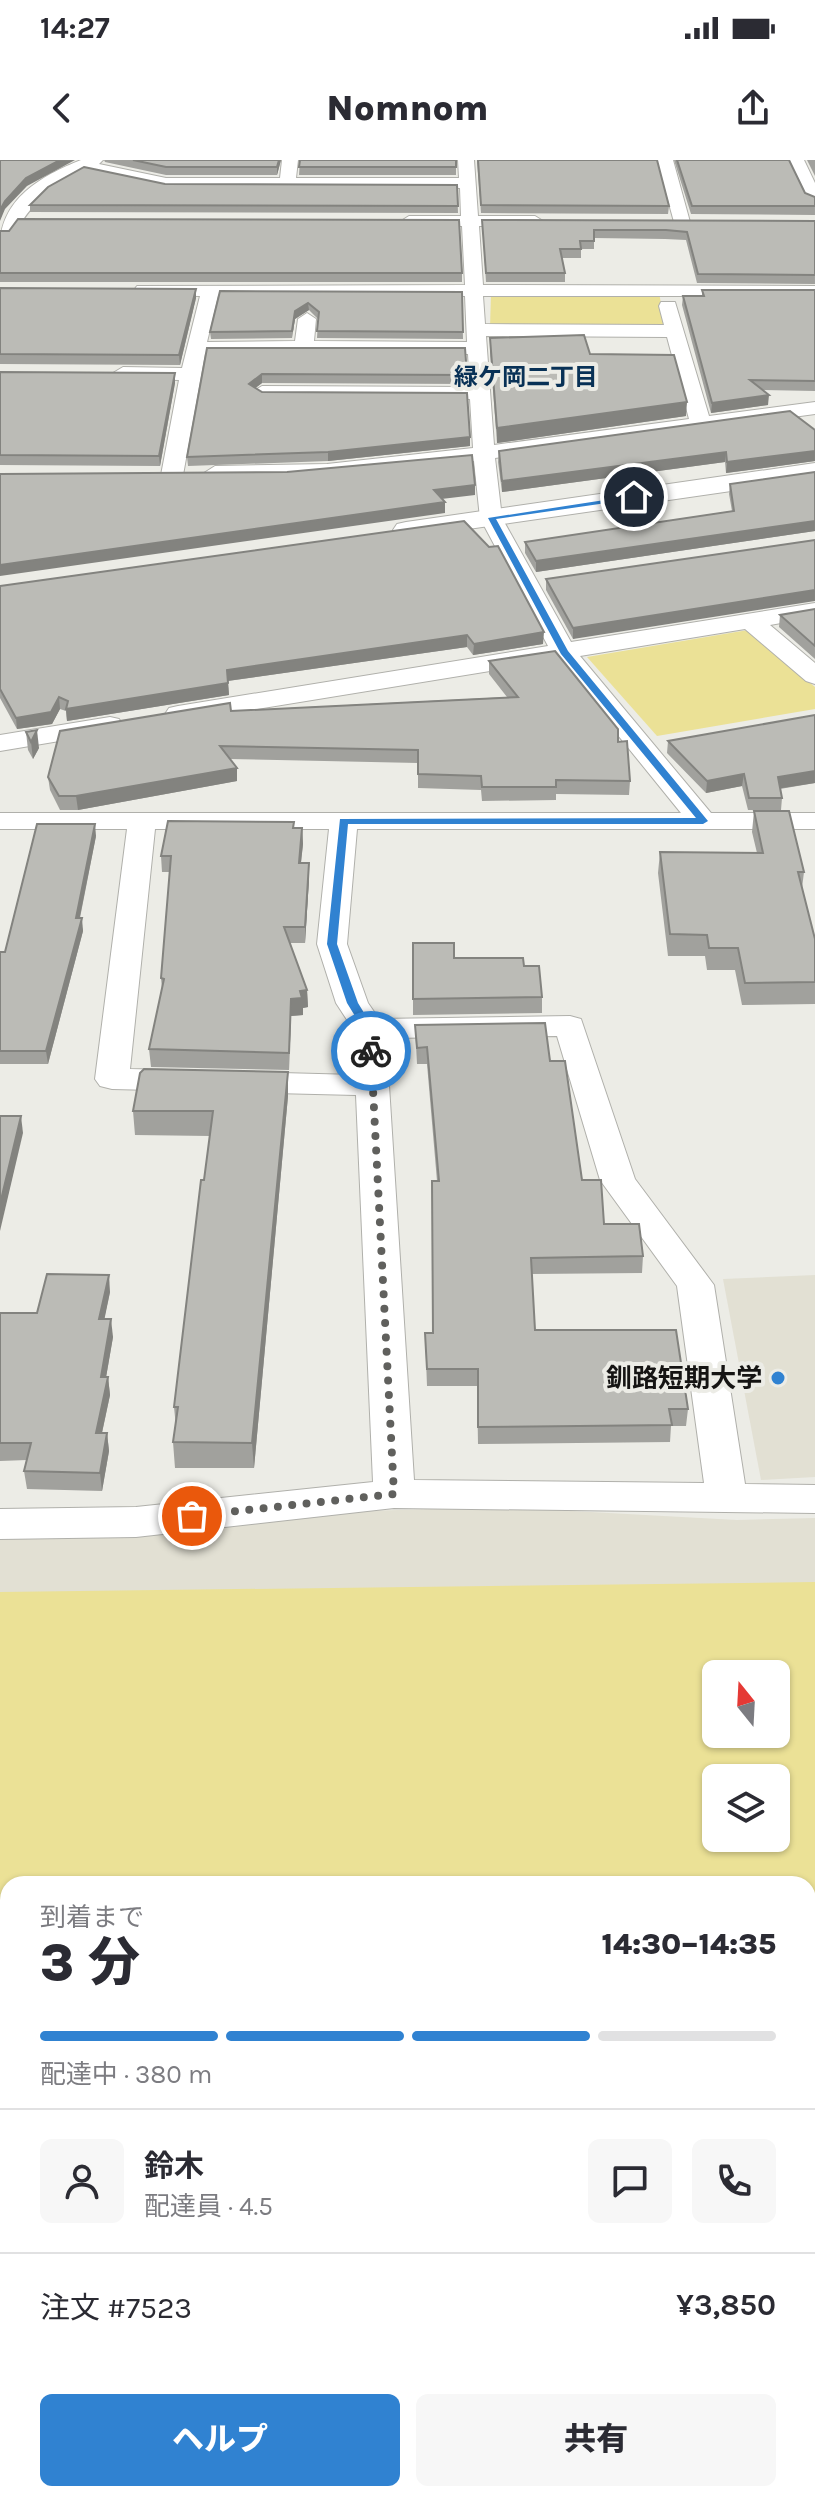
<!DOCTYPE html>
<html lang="ja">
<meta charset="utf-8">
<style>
body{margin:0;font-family:Karla,"Noto Sans JP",sans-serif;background:#f7f7f7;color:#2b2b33;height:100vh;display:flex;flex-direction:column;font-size:30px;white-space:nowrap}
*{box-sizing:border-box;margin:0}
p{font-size:26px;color:#7c7c81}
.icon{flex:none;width:44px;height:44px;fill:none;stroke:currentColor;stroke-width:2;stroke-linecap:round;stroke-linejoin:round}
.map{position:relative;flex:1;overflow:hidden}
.sheet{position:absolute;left:0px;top:1716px;width:816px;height:626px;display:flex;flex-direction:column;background:#fff;border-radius:24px 24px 0 0;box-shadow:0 2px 6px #0004}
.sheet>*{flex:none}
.needle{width:52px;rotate:342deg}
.controls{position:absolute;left:702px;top:1500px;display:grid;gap:16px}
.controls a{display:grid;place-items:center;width:88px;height:88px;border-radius:12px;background:#fff;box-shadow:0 2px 6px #0004;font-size:40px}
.pin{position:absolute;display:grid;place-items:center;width:68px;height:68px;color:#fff;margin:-34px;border:4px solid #fff;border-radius:50%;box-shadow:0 2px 8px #0007}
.courier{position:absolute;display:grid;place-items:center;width:80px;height:80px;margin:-40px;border:6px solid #3082d1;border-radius:50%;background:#fff;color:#222;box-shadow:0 2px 10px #0007}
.head em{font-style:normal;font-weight:800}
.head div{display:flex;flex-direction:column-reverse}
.head{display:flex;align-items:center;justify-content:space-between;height:136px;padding:0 40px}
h1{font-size:52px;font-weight:800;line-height:60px}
.bar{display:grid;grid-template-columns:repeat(4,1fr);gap:12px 8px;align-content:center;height:96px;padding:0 40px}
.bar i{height:10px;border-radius:6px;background:#e1e1e2}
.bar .active{background:#3082d1}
.bar p{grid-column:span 4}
.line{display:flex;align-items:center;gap:20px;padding:0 40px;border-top:2px solid #e1e1e2}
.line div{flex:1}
.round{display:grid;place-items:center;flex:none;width:84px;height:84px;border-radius:12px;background:#f7f7f7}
.button{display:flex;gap:16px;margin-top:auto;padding:16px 40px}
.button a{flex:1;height:92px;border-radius:12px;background:#3082d1;color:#fff;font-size:32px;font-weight:800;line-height:92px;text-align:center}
.button a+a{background:#f7f7f7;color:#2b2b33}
.status{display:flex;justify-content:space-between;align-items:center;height:56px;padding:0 40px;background:#fff;direction:ltr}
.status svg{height:22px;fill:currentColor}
header{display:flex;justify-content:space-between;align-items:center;height:104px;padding:0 40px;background:#fff;font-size:36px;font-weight:800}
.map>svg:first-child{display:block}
.built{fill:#e2e0d3;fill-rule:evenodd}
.green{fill:#ebe196;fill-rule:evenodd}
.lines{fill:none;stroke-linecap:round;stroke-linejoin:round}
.minor-casing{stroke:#b0b0ab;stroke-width:2}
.tertiary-casing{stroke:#b0b0ab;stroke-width:2}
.minor{fill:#fff;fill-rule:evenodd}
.tertiary{fill:#fff;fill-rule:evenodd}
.wall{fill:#a1a19d}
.shaded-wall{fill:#83837f}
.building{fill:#bbbbb6;stroke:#83837f;stroke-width:2}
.route{fill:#3082d1}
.done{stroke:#60605d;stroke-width:8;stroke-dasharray:0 14.4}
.poi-dot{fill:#3082d1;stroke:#ecece6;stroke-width:3}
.labels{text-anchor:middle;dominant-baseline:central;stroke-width:8;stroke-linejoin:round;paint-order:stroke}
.far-neighbourhood-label{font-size:24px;font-weight:bold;fill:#083156;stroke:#ecece6}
.poi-label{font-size:26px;font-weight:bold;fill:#151413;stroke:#ecece6;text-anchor:end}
</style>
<div class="status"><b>14:27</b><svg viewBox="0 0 49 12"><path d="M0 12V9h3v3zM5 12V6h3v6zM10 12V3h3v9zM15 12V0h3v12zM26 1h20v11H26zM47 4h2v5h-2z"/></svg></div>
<header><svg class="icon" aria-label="back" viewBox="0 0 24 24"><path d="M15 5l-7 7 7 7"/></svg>Nomnom<svg class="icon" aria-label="share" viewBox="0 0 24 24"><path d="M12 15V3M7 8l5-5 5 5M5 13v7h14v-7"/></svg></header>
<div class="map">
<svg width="815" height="2341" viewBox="0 0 815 2341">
<rect width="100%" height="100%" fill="#ecece6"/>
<g class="built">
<path d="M815 1115V1317L761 1320 723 1119Z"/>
<path d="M500 1347 737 1360 815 1358V2341H0V1374L364 1351ZM716 1514H776V1574H716ZM716 1618H776V1678H716ZM8 1724H808V2334H8Z"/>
</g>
<g class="green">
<path d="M491 133H659L666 168H490Z"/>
<path d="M748 470 815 527V549L657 576 587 497Z"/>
<path d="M815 1422V2110H808V1724H8V2111H0V1432ZM776 1514V1574H716V1514ZM776 1618V1678H716V1618Z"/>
</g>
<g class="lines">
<defs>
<g id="minor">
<path d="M81 0H103L99 4 166 18H280L282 0H298L296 18H459L458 0H474L478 56H535L543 61 535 66H479L483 125 815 126V136H483L485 164 664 165 659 146 661 142H675L709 256 815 242V254L495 298 502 358 571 482 815 443V457L770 465 815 503V524L806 521 745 469 580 496 711 653H815V669H357L347 784 368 843 379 859 570 856 581 859 635 1019 714 1125 745 1324 815 1325V1353L394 1348 136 1377 0 1379V1349L136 1347 373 1322 356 935 112 929 100 926 95 919 127 669H0V653H681L557 500 178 562 169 560 165 554 169 548 178 546 548 486 480 358 474 301 327 316 215 320 204 313 215 306 327 304 473 288 470 239 262 238 252 232 262 226 470 227 468 194H205L183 315 172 322 161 315 179 220 123 219 113 213 123 207 182 208 200 136 143 135 134 130 137 126 465 125 462 66H409L401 61 409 56H461L460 28H166L84 10C42 30 30 47 6 86L0 87C0 39 41 16 81 0ZM218 136H465L467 182 314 181 316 159 307 153 298 159 295 181 207 182ZM486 176 667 177 689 259 494 285ZM155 669H329L317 784 336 843 353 869 355 915 130 909ZM557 876 600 1020 677 1126 704 1323 414 1320 386 878Z"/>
<path d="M657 0H673L690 62 688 66 682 67 674 62Z"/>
<path d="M788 0H804L815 23V45L807 40Z"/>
<path d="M110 557 119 559 123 565 119 571 0 591V575Z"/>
</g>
<path id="tertiary" d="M815 303V319L406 378 397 376 393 370 397 364 406 362Z"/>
</defs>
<use href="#minor" class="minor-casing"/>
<use href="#tertiary" class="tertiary-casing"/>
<use href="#minor" class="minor"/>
<use href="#tertiary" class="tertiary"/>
</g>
<g class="wall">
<path d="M104 0H281L277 15H166L105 2Z"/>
<path d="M300 0H456V15H299Z"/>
<path d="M477 0H657L669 46 668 54 481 53Z"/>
<path d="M674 0H789L805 33 815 37V55L691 54Z"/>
<path d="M807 0H815V16Z"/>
<path d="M457 25 458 53 30 52V45Z"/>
<path d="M482 60 815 61V124L697 123 686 80 665 79 594 78V89H581V98H562L565 113V122H486Z"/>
<path d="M0 71 462 113V122H0Z"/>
<path d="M0 128 196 129V138L180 205 0 204Z"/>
<path d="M702 130H815V231L763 230 768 245 711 253 682 145 683 136H702Z"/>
<path d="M220 131 462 132 463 179 317 178 318 159 309 150 295 159 292 178 211 179 210 172Z"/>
<path d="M490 178 590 194 686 256 497 283 490 191Z"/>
<path d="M207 188 467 215V224L262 223 255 228 262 232 470 286 328 301 188 306 187 297Z"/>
<path d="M0 212 175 213V223L160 306 0 305Z"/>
<path d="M815 270V301L726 313 725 302 502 332 498 302 499 291Z"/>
<path d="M730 324 815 371 536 412 525 393V382L732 351 729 334Z"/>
<path d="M815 380 573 479 546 430V419Z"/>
<path d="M0 426 543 484 473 495 467 487 228 521 229 535 67 561 66 551 60 549 52 564 17 569 0 538Z"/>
<path d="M815 449V499L779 467 780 455Z"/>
<path d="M489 501 618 582 630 621 629 635 556 634V640L482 641 481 630 418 628V603L230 599 237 608V621L78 650H60L50 630 48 617 231 551 507 537 489 514Z"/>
<path d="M815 555V623L780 629 782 638 781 650H748L742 626 706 633 667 593 668 581Z"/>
<path d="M26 572 39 588 33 599 28 590Z"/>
<path d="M754 651 804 712 802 728 815 779V844L742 845 735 810H707L705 796H668L658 713 660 692 757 693 752 672Z"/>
<path d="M294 668H302L303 684 301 703H309V719L305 783H290L307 830 308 847 303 848V855L291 856 289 910 151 907 149 889 162 828 161 818 170 712H162L161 696Z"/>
<path d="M96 676 80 758 83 771 48 904H0V792H5Z"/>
<path d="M413 783 454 798 524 806 542 837V853L413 855Z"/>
<path d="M415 865 550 901 582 1020 604 1064 643 1096 642 1113 532 1114 535 1170 688 1249 686 1266H671L670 1282 478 1284 477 1226H427L425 1173H432L437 1021 427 904H417Z"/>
<path d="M288 936 254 1308H175L173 1282 176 1267 174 1247 210 976 135 975 133 951Z"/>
<path d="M110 1132 104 1159 113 1177 106 1217H108L110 1235 102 1273H107L109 1291 102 1331 27 1329 24 1311 27 1300 0 1301V1153H37Z"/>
</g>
<g class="shaded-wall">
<path d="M60 0H75L27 26 5 49 0 61V50L5 41 26 18Z"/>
<path d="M279 0H281L277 15V7Z"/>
<path d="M196 129V138L180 205 179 195Z"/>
<path d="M308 143 309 150 295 159 292 178 295 151Z"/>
<path d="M175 213V223L160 306 159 296Z"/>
<path d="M262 214V223L249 233V224Z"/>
<path d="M769 235 768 245 711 253 712 243Z"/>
<path d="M687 242 686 256 497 283V268Z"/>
<path d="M470 277V286L328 301V292Z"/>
<path d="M815 291V301L726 313 727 302Z"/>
<path d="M726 292 725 302 502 332V321Z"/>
<path d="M475 325V335L433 340 434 330Z"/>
<path d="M445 342V353L0 416V405Z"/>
<path d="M815 361V371L536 412V401Z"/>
<path d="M815 430V441L573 479V468Z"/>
<path d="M544 472 543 484 473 495 474 484Z"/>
<path d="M467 475V487L227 521V510Z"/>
<path d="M228 523 229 535 67 561 66 549Z"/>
<path d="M59 537 60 549 52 564 17 569 16 558Z"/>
<path d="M37 570 39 588 33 599 31 582Z"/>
<path d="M237 608V621L78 650 76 636Z"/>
<path d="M815 611V623L776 629 778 617Z"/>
<path d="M744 614 742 626 706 633 707 621Z"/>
<path d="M95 664 96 676 77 771 76 758Z"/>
<path d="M302 668 303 684 299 719V703Z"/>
<path d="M309 703V719L305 783V767Z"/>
<path d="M82 758 83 771 48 904 46 891Z"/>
<path d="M307 830 308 847 303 848V855L291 856 289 910 291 839 300 831Z"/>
<path d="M288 912V936L254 1308 252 1283Z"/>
<path d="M21 956 23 973 0 1071V1044Z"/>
<path d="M109 1115 110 1132 101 1176 99 1159Z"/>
<path d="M111 1159 113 1177 103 1235 101 1217Z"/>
<path d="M108 1217 110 1235 98 1291 96 1273Z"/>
<path d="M107 1273 109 1291 102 1331 100 1313Z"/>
<path d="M0 2139 2 2147 0 2161Z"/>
</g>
<g class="building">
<path d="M0 0H60L26 18 5 41 0 50Z"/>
<path d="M133 0H279L277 7H166Z"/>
<path d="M300 0H456V7H299Z"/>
<path d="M478 0H657L669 46 481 45Z"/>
<path d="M677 0H789L805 33 815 37V46H692Z"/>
<path d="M84 7 165 24 457 25 458 46 30 45 48 27Z"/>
<path d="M18 59 459 60 462 113H0V71H9Z"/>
<path d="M482 60 815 61V115L698 114 687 72 666 70H594V81H580L581 89H560L565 113H486Z"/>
<path d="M0 128 196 129 179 195 0 194Z"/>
<path d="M702 130H815V221L750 220 769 235 712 243 683 136H704Z"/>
<path d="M220 131 462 132 463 172 317 171 319 152 308 143 295 151 292 171 210 172Z"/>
<path d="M584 175 590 194 674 195 687 242 497 268 490 178Z"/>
<path d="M207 188H465L467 215 262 214 249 224 262 232 467 233 470 277 328 292 187 297Z"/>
<path d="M0 212 175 213 159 296 0 295Z"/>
<path d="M790 251 815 270V291L727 302 726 292 502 321 499 291Z"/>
<path d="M472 295 475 325 434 330 445 342 0 405V314L287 312Z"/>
<path d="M815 312V361L536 401 525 382 734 351 730 324Z"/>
<path d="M464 361 489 387 498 386 544 472 474 484 467 475 227 510 228 523 66 549 68 541 59 537 51 552 16 558 0 529V426Z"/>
<path d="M815 380V430L573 468 546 419Z"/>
<path d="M815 449V486L780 455Z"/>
<path d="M555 491 618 569V582L627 581 630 621 556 620V627H482L481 616 418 614V590L220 586 237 608 76 636H59L48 617 60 571 230 543 231 551 518 537 489 501Z"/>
<path d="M815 555V611L778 617 782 638H749L744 614 707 621 668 581Z"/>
<path d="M37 570 31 582 26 572Z"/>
<path d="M754 651H789L804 712H798L815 779V822L745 823 738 788H709L707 775 670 774 660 692 763 693Z"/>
<path d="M168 661 294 662 293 668H302L299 703H309L305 767H284L307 830 300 831 302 838 291 839 289 893 149 889 164 819 161 818 171 696H161Z"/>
<path d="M37 664H95L76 758H82L46 891H0V792H5Z"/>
<path d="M413 783H454V798H523L524 806H539L542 837 413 839Z"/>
<path d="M545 863 550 901H565L582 1020H601L604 1064H639L643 1096 531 1098 535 1170H676L688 1249H669L672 1265 478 1267V1209H427L425 1173H433L432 1021H439L427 887 417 888 415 865Z"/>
<path d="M144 909 288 912 252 1283 173 1282 178 1247H174L201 1020H204L213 951H133L140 913Z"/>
<path d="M0 956H21L0 1044Z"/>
<path d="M47 1114 109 1115 99 1159H111L101 1217H108L96 1273H107L100 1313 24 1311 31 1283H0V1153H37Z"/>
<path d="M808 2159H815V2341H167L168 2334H808Z"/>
</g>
<path class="route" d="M637 335 634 339 496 359 568 491 708 661 703 664H348L337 784 358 843 374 869 376 891 367 893 363 869 347 843 327 784 340 659 696 658 561 494 488 358Z"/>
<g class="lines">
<path class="done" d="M192 1356 394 1334 371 891"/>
</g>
<circle class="poi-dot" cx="778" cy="1218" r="8"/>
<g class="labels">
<g class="far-neighbourhood-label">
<text x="526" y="217">緑ケ岡二丁目</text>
</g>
<g class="poi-label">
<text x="762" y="1218">釧路短期大学</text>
</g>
</g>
</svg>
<div class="controls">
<a><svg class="needle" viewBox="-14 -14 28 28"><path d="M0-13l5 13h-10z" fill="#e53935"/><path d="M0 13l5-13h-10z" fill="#7c7c81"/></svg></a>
<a><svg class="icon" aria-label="layers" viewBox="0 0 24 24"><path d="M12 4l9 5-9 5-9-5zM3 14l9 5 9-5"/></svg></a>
</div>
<div class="pin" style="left:192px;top:1356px;background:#ea580c"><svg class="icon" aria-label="bag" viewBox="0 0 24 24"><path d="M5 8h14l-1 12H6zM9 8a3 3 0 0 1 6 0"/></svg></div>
<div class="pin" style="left:634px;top:337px;background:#1f2937"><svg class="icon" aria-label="home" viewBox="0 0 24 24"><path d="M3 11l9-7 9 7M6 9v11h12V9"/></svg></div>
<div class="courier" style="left:371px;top:891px"><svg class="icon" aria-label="bike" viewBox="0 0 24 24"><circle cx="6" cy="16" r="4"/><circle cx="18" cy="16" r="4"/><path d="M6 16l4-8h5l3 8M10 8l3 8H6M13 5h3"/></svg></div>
<section class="sheet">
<div class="head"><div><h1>3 分</h1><p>到着まで</p></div><em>14:30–14:35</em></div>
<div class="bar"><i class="active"></i><i class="active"></i><i class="active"></i><i></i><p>配達中 · 380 m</p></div>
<div class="line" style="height:144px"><a class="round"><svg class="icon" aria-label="person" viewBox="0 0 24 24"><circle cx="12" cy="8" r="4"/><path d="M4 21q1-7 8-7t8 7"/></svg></a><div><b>鈴木</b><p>配達員 · 4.5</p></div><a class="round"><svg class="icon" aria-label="chat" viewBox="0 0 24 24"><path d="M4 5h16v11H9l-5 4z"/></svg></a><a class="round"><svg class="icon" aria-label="phone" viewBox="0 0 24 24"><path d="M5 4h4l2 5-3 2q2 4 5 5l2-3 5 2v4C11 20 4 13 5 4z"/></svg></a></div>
<div class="line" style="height:104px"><div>注文 #7523</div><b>¥3,850</b></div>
<div class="button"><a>ヘルプ</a><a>共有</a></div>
</section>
</div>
